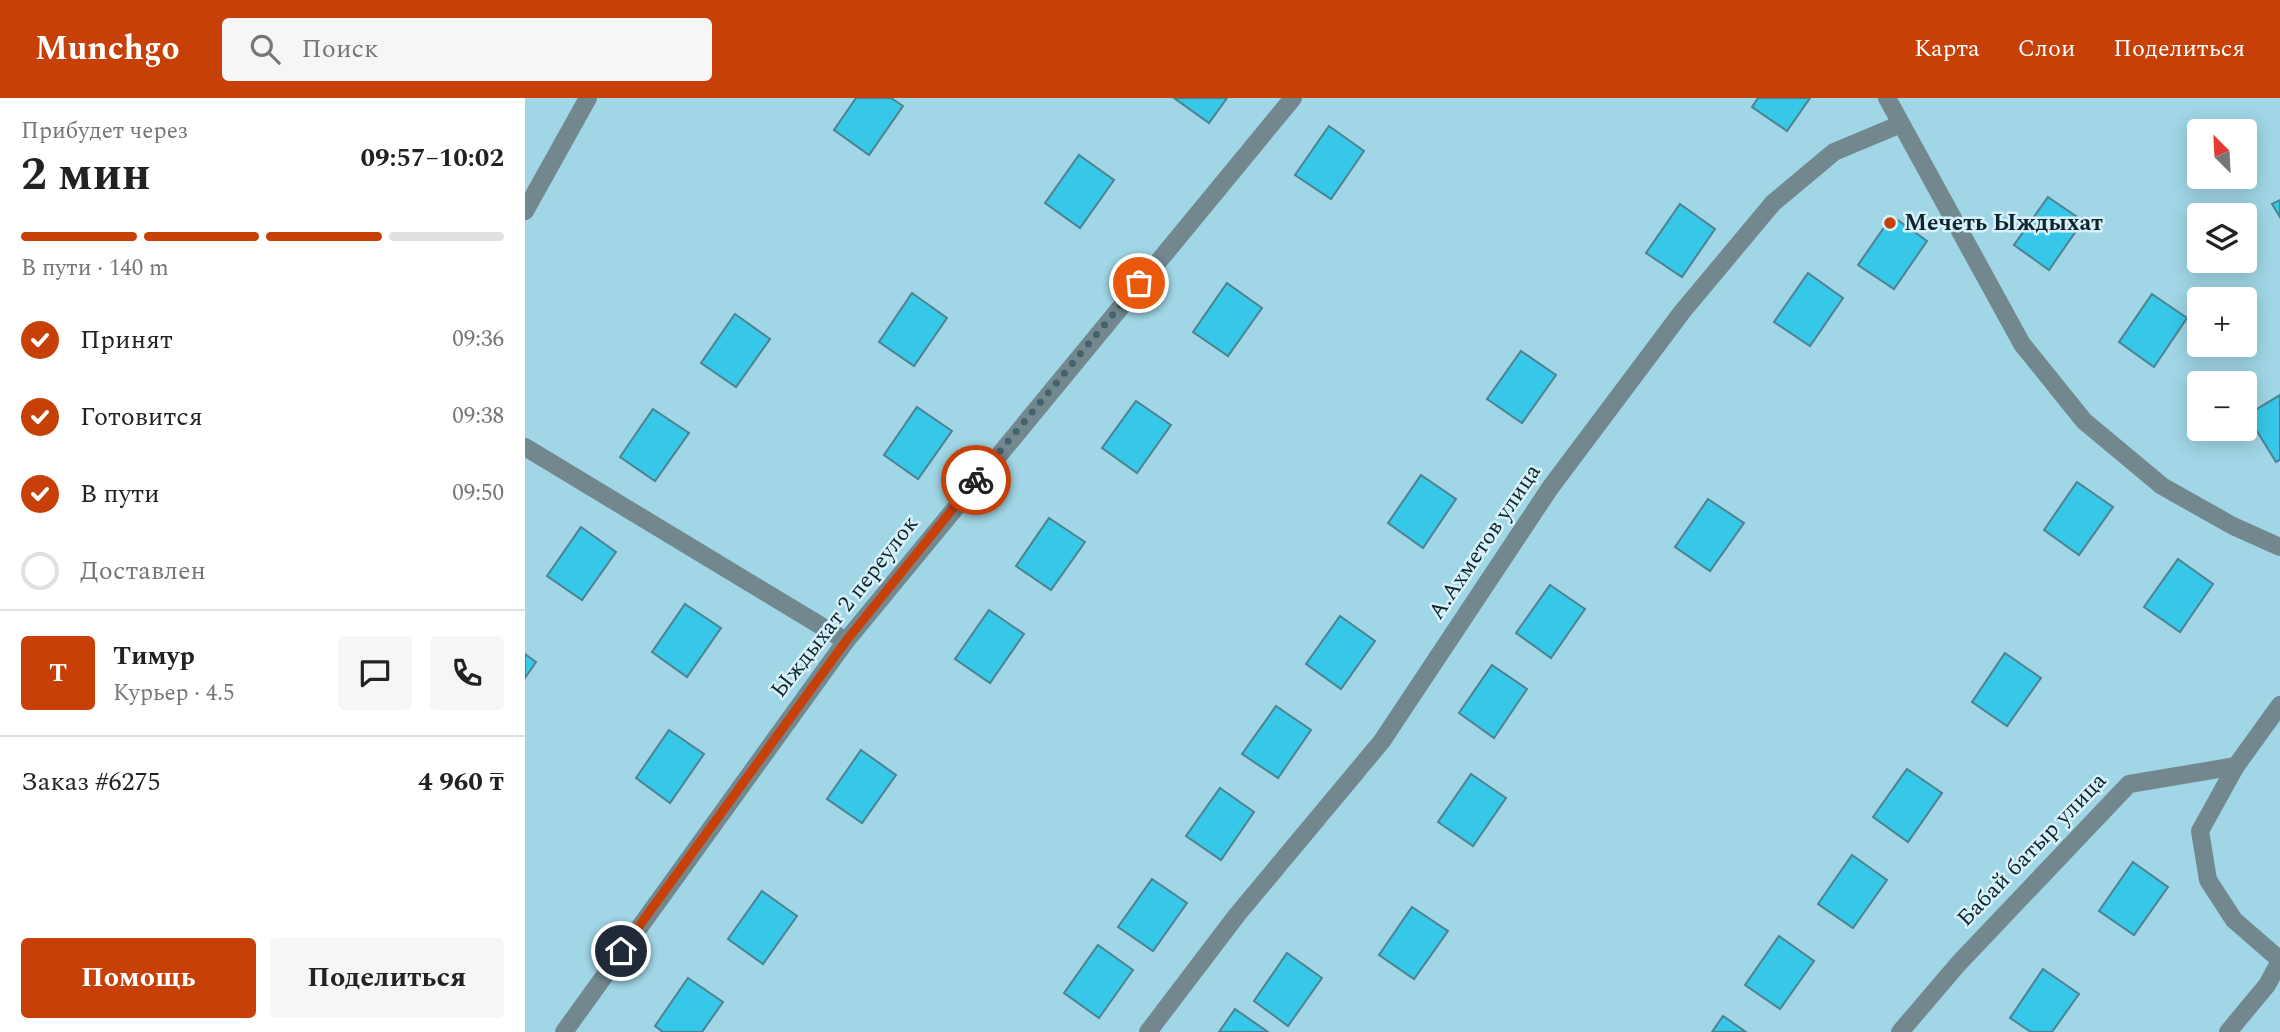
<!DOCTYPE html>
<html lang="ru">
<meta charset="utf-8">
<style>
body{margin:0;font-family:Spectral,serif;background:#f6f6f6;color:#222;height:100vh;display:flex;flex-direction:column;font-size:26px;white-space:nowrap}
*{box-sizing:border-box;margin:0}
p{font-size:23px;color:#767676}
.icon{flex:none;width:38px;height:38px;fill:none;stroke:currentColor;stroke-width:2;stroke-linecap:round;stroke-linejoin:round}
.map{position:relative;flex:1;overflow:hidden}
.drawer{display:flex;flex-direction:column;background:#fff;width:525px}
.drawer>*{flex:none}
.needle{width:46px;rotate:336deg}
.tools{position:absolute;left:1662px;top:21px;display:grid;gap:14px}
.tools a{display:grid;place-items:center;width:70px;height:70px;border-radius:7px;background:#fff;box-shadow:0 4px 18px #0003;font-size:35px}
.pin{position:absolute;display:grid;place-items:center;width:60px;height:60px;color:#fff;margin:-30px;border:4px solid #fff;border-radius:50%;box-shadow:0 2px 7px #0007}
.courier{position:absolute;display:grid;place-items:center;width:70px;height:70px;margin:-35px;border:5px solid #c74008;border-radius:50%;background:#fff;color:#222;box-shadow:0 2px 9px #0007}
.head em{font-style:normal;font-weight:700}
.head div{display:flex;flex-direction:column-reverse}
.head{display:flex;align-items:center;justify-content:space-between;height:119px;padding:0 21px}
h1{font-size:46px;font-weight:700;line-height:52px}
.bar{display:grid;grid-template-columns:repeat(4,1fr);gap:10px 7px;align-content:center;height:84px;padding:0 21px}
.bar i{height:9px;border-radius:5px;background:#e0e0e0}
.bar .active{background:#c74008}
.bar p{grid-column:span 4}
.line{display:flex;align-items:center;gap:18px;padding:0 21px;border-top:2px solid #e0e0e0}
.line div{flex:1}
.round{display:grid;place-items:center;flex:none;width:74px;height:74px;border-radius:7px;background:#f6f6f6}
ol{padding:0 21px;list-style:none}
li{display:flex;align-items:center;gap:21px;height:77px}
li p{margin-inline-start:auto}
li .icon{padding:7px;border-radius:50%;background:#c74008;color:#fff;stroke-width:4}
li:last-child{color:#767676}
li i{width:38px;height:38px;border:4px solid #e0e0e0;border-radius:50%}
.button{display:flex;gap:14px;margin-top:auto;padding:14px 21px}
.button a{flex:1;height:80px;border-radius:7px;background:#c74008;color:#fff;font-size:28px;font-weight:700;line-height:80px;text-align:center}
.button a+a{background:#f6f6f6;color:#222}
header{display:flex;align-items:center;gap:42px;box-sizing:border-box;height:98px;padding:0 35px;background:#c74008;color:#fff}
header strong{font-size:33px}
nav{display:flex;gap:38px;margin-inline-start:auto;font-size:24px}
.search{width:490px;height:63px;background:#f6f6f6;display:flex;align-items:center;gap:18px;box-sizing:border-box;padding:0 24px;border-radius:7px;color:#767676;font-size:26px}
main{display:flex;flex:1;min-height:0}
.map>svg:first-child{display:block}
.building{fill:#37c7e9;stroke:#4e8290;stroke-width:2}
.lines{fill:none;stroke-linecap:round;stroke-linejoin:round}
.street{stroke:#72878e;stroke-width:18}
.done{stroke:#42636c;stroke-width:7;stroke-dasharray:0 12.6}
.route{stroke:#c74008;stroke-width:9}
.poi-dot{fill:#c74008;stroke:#d7f2fa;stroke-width:2.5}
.labels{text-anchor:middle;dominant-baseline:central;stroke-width:5;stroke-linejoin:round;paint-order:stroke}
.poi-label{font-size:23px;font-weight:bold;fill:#10252b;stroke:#d7f2fa;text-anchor:start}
.street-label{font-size:23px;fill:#10252b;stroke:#d7f2fa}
</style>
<header>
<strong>Munchgo</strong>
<div class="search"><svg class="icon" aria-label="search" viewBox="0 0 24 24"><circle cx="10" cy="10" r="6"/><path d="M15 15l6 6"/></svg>Поиск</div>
<nav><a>Карта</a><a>Слои</a><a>Поделиться</a></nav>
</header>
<main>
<section class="drawer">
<div class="head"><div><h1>2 мин</h1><p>Прибудет через</p></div><em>09:57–10:02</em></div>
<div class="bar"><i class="active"></i><i class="active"></i><i class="active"></i><i></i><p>В пути · 140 m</p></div>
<ol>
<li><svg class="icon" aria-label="check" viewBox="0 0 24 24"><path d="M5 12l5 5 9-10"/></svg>Принят<p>09:36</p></li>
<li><svg class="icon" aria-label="check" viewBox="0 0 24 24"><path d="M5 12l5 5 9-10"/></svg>Готовится<p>09:38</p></li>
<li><svg class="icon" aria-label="check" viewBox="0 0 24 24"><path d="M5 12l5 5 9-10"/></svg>В пути<p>09:50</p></li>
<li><i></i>Доставлен</li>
</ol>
<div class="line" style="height:126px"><b class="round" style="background:#c74008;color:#fff">Т</b><div><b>Тимур</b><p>Курьер · 4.5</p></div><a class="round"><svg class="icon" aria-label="chat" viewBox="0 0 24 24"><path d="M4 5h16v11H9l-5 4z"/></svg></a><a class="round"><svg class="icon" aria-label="phone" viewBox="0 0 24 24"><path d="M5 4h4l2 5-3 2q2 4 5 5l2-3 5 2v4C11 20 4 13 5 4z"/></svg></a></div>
<div class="line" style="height:91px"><div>Заказ #6275</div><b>4 960 ₸</b></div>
<div class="button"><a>Помощь</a><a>Поделиться</a></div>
</section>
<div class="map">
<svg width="1755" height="934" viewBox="0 0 1755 934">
<rect width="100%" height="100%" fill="#a0d6e6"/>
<g class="building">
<path d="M331 0H366L378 8 344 57 309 32Z"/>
<path d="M649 0H702L684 25Z"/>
<path d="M1233 0H1285L1262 33 1227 9Z"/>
<path d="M804 28 839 53 806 101 770 77Z"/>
<path d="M554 57 589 82 555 130 520 105Z"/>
<path d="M1523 99 1558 123 1524 172 1489 147Z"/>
<path d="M1755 102V119L1747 106Z"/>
<path d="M1155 106 1190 131 1157 179 1121 155Z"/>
<path d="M1367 118 1402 143 1369 191 1333 167Z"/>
<path d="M1283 175 1318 200 1285 248 1249 224Z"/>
<path d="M702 185 737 210 703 258 668 234Z"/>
<path d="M387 195 422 220 389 268 354 244Z"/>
<path d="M1627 196 1662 220 1629 269 1594 244Z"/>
<path d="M210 216 245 241 211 289 176 265Z"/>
<path d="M996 253 1031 277 997 325 962 301Z"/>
<path d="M1755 297V362L1751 364 1722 317Z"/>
<path d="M611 303 646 327 612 375 577 350Z"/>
<path d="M392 309 427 333 393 381 359 357Z"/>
<path d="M128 311 164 335 130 383 95 359Z"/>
<path d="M896 377 931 401 898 450 863 425Z"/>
<path d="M1552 384 1588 409 1554 457 1519 432Z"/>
<path d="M1183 401 1219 425 1185 473 1150 449Z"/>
<path d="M524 420 560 444 526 492 491 468Z"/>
<path d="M56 429 91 454 57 502 22 478Z"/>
<path d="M1653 461 1688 486 1655 534 1619 509Z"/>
<path d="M1025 487 1060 511 1026 560 991 535Z"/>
<path d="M160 506 196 530 162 579 127 554Z"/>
<path d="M464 512 499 536 465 585 430 561Z"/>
<path d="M815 518 850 543 816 591 781 566Z"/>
<path d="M1480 555 1516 580 1482 628 1447 604Z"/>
<path d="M0 556 11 564 0 580Z"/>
<path d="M967 567 1002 591 969 640 934 615Z"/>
<path d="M751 608 786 632 753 680 717 656Z"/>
<path d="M144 632 179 656 145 705 111 680Z"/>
<path d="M336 652 371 677 337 725 302 701Z"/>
<path d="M1382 671 1417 695 1383 744 1348 719Z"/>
<path d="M946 676 981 700 948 748 913 724Z"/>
<path d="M695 690 729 714 696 762 661 738Z"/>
<path d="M1327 757 1362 782 1328 830 1293 806Z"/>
<path d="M1608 764 1643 789 1609 837 1574 813Z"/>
<path d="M627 781 662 805 628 853 593 829Z"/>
<path d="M237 793 272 818 238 866 203 841Z"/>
<path d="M887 809 923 833 889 881 854 857Z"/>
<path d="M1254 838 1289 863 1255 911 1220 887Z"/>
<path d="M573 847 608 872 574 920 539 895Z"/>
<path d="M762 855 797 880 763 928 729 903Z"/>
<path d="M1518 871 1554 896 1527 934H1506L1485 920Z"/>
<path d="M163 880 198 904 177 934H138L130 928Z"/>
<path d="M710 911 743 934H694Z"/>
<path d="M1198 918 1221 934H1187Z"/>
</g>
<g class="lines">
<g class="street">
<path d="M1362 0 1497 246 1559 323 1637 388 1708 428 1755 449"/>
<path d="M0 113 63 0"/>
<path d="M0 349 321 543"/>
<path d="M1711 668 1675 733 1683 782 1709 822 1755 862"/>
<path d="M39 934 321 543 768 0"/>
<path d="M623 934 712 817 857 643 1025 390 1157 214 1248 105 1309 54 1376 26"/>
<path d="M1375 934 1434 865 1604 686 1711 668 1755 607"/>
<path d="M1703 934 1742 887 1755 863"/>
</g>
</g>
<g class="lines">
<path class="done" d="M451 382 614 185"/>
<path class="route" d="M96 853 321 543 451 382"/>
</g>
<circle class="poi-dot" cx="1365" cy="125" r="7"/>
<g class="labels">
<g class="poi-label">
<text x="1379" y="125">Мечеть Ыждыхат</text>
</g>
<g class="street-label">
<text transform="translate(960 444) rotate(-56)">А.Ахметов улица</text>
<text transform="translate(320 509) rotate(-52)">Ыждыхат 2 переулок</text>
<text transform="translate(1507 752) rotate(-46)">Бабай батыр улица</text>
</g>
</g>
</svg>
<div class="tools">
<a><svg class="needle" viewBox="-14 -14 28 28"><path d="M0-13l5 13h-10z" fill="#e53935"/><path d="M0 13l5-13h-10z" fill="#767676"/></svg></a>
<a><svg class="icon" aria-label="layers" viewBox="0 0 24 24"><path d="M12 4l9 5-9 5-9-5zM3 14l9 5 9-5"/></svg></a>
<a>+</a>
<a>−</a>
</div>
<div class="pin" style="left:614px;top:185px;background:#ea580c"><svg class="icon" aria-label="bag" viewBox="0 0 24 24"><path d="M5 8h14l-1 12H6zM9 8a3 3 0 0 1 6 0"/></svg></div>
<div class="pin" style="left:96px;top:853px;background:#1f2937"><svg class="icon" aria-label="home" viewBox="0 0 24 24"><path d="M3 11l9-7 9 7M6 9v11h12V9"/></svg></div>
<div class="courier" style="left:451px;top:382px"><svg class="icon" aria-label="bike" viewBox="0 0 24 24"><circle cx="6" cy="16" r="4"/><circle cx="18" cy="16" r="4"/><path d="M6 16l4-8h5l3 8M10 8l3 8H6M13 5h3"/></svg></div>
</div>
</main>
